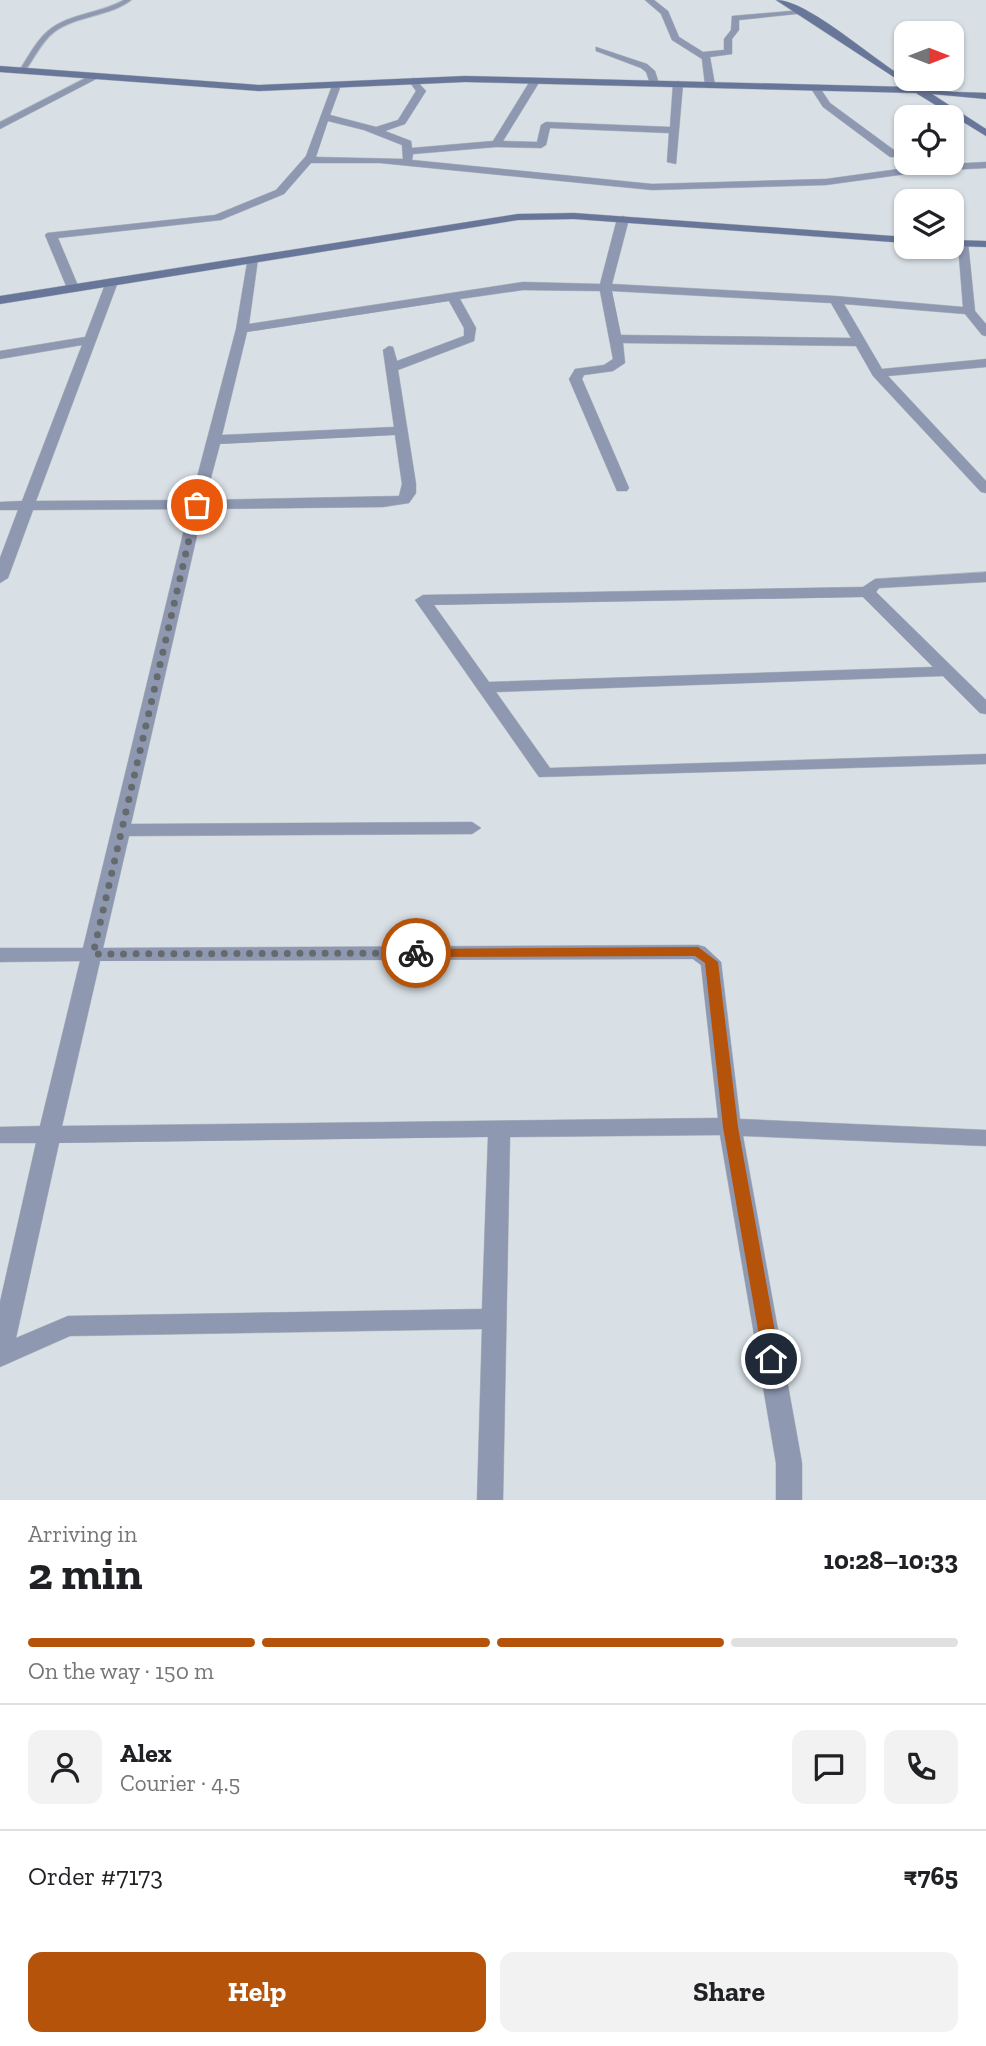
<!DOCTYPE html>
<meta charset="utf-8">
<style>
body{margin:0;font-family:"Zilla Slab",serif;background:#f2f2f2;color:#202124;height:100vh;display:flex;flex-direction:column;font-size:26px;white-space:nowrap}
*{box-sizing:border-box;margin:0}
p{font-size:23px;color:#757577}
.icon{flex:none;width:38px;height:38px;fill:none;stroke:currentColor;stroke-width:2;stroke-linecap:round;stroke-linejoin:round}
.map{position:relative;height:1500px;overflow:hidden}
.panel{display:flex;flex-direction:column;background:#fff;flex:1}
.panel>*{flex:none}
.needle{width:46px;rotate:90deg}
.controls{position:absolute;left:894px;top:21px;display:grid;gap:14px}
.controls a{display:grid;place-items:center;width:70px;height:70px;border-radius:14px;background:#fff;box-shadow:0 2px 5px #0004;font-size:35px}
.pin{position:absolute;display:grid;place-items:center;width:60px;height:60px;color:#fff;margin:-30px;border:4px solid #fff;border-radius:50%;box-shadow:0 2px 7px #0007}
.courier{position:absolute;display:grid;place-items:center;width:70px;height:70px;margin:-35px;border:5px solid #b45309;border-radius:50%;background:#fff;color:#222;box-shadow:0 2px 9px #0007}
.head em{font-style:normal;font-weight:700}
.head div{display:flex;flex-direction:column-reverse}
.head{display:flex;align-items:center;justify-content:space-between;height:119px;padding:0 28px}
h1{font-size:46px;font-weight:700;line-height:52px}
.bar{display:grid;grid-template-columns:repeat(4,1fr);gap:10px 7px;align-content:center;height:84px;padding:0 28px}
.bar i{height:9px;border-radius:5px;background:#e0e0e0}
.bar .on{background:#b45309}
.bar p{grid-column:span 4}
.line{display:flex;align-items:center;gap:18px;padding:0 28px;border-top:2px solid #e0e0e0}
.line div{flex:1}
.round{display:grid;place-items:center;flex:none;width:74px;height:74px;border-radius:14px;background:#f2f2f2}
.primary-button{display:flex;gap:14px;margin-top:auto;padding:14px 28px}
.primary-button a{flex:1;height:80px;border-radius:14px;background:#b45309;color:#fff;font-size:28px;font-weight:700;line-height:80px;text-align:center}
.primary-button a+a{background:#f2f2f2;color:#202124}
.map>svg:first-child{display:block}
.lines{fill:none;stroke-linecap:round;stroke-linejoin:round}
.lane-casing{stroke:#b5bcc1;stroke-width:2}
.street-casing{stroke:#b5bcc1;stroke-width:1}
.secondary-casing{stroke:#b5bcc1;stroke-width:1}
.lane{fill:#8e98b1;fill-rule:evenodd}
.street{fill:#8e98b1;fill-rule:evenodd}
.secondary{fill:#687699;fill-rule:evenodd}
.route{fill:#b45309}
.done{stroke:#656a6d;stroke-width:7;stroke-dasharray:0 12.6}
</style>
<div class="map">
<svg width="986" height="1500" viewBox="0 0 986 1500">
<rect width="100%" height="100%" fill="#d8e0e6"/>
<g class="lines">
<defs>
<path id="lane" d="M124 0H131C109 17 77 15 54 32 41 42 34 59 24 72L19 71C28 58 35 42 48 31 69 13 100 14 124 0Z"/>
<g id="street">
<path d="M645 0H654L668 11 679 37 703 52 724 50V39L731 30 732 16 802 10 806 13 739 20V30L732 39V54L710 57 715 85 710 88 705 85 702 59 672 40 661 14Z"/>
<path d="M596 47 647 64 655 71 659 84 651 86 646 72 641 68 596 51Z"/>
<path d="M95 73 98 74V78L0 129V122Z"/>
<path d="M414 78 426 91 405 124 385 131 411 141 412 148 493 141 530 81 535 78 540 81 503 141 537 142 541 125 546 122 670 127 673 84 678 81 683 84 676 164 667 162 669 133 550 128 546 145 541 148 496 147 413 154 412 160 652 184 826 179 928 165 986 162V168L928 171 826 185 652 190 380 163H311L284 194 221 220 58 238 79 288 73 292 67 288 45 235 47 233 215 215 276 190 306 156 333 83 341 85 330 115 376 127 398 120 416 91 409 81ZM328 121 364 130 402 145 403 159 316 157Z"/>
<path d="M812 85H818L830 103 898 153V157H890L823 107 810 87Z"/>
<path d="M623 216 629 219 612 284 835 296 963 307 958 244 968 242 975 311 986 324V336L982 335 965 314 844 304 882 369 986 359V367L888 376 986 481V493L981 492 873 376 856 346 623 343 625 363 613 371 584 375 582 379 629 488 627 491H617L569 379 575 369 604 365 613 359 600 291 523 290 460 299 476 328 474 341 398 370 416 484V493L409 503 383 507 203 509 131 824 472 822 481 828 472 834 129 836 103 948 698 945 705 947 721 962 740 1119 986 1130V1146L743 1136 802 1463V1500H776V1463L720 1135 510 1137 503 1500H477L482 1329 70 1336 0 1367V1302L36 1143H0V1127L40 1126 80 961 0 962V948H83L189 509 33 510 8 578 0 583V558L18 510H0V502L22 501 82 345 0 359V351L85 337 106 282 116 279 118 282 36 501 191 500 236 329 248 257 258 259 249 324 523 282 600 284 617 219ZM612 291 831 303 851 338 621 335ZM449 301 464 328V336L397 361 393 347 389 346 383 350 394 427 222 435 247 332ZM395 435 402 484 399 496 205 500 220 444ZM693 959 701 965 718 1118 62 1126 100 961ZM488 1137 482 1309 68 1316 16 1338 59 1143Z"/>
<path d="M986 572V582L879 588 876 592 986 700V714L980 713 943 676 496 692 550 768 986 754V764L539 777 415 600 423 595 863 587 875 579ZM863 597 933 667 489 682 434 605Z"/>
</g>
<g id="secondary">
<path d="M776 0C812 0 886 73 922 87 937 93 969 92 986 93V99L932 94 986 129V136L916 93 465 82 259 91 0 72V66L259 85 465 76 909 87Z"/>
<path d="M574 213 906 237V243L574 219 518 220 0 304V296L518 214Z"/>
<path d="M952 240 986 241V247L952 246Z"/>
</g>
</defs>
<use href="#lane" class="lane-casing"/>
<use href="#street" class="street-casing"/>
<use href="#secondary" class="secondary-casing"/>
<use href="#lane" class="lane"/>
<use href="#street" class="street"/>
<use href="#secondary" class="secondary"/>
</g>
<path class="route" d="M698 947 718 962 738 1127 780 1359 777 1364H766L763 1359 723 1127 705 963 695 956 416 957 410 953 416 949Z"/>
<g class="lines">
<path class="done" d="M197 505 93 954 416 953"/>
</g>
</svg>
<div class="controls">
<a><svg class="needle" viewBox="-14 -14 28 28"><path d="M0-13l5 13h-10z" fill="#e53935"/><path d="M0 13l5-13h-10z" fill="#757577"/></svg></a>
<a><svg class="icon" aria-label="locate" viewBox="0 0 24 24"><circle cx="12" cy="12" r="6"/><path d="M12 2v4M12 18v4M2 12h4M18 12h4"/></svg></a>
<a><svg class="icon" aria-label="layers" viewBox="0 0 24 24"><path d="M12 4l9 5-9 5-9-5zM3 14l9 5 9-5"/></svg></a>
</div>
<div class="pin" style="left:197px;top:505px;background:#ea580c"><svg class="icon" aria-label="bag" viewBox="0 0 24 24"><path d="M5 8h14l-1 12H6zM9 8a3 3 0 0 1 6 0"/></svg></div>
<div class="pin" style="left:771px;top:1359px;background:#1f2937"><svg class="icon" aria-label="home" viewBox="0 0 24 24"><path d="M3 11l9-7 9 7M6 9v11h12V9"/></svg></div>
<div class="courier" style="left:416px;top:953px"><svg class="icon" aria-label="bike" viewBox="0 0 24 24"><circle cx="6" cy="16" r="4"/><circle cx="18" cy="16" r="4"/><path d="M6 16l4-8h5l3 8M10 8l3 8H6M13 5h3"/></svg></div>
</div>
<section class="panel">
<div class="head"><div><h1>2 min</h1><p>Arriving in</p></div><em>10:28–10:33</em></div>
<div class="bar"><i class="on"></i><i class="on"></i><i class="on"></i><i></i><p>On the way · 150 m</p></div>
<div class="line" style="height:126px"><a class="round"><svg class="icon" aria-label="person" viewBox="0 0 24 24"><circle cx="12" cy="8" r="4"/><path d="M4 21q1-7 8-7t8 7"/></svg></a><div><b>Alex</b><p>Courier · 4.5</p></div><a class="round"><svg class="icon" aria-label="chat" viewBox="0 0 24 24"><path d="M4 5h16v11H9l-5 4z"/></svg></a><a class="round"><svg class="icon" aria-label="phone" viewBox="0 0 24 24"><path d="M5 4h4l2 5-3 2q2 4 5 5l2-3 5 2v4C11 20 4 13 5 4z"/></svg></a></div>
<div class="line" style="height:91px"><div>Order #7173</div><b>₹765</b></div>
<div class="primary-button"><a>Help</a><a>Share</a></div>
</section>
